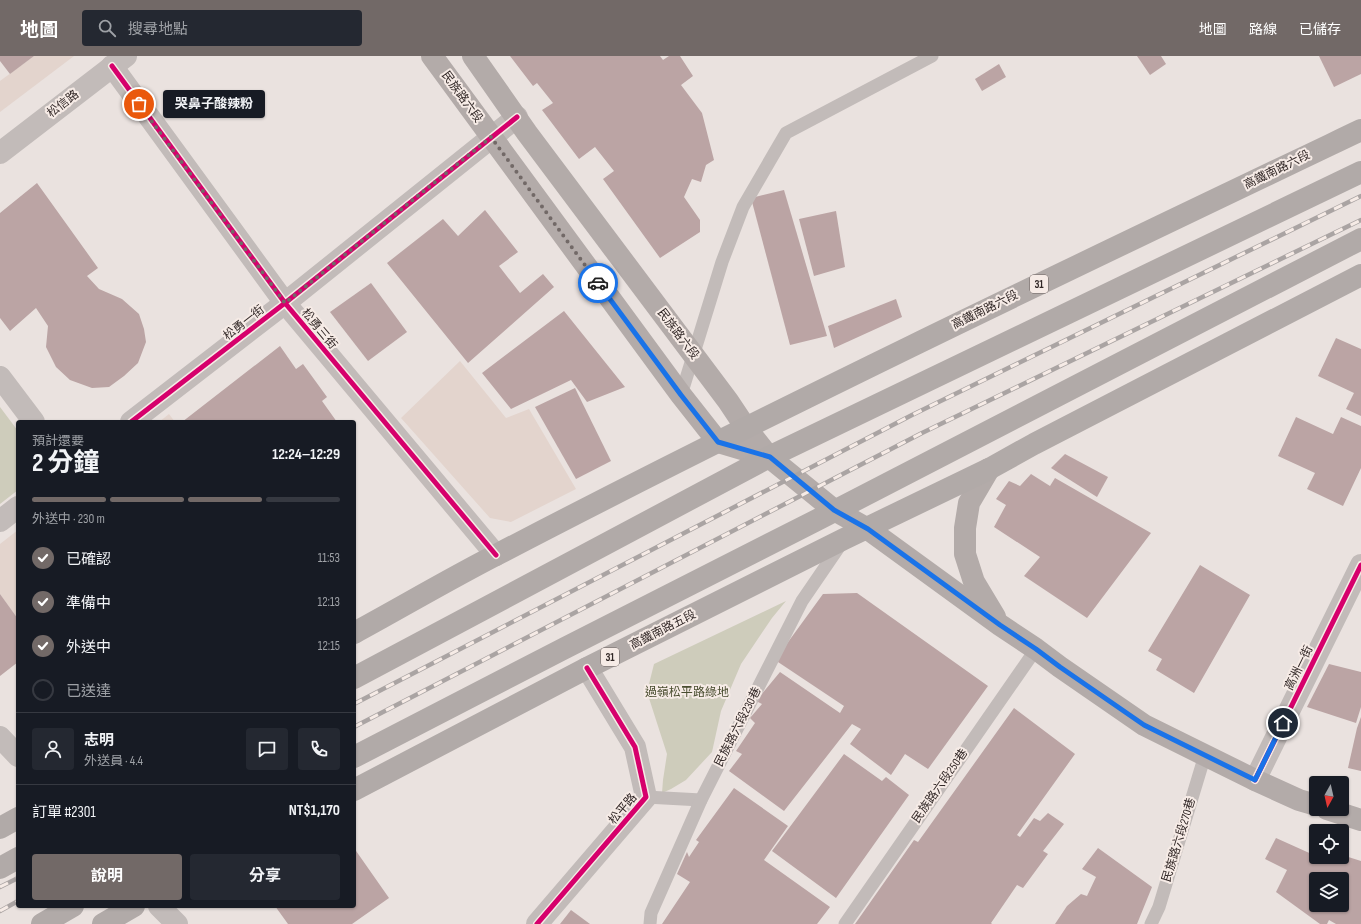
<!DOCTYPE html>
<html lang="zh-TW">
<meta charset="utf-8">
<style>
body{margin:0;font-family:"Sofia Sans Condensed","Noto Sans TC",sans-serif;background:#242831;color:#f1f3f6;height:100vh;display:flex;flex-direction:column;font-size:15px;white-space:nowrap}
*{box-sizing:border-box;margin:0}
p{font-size:13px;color:#9ea1a6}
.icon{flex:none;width:22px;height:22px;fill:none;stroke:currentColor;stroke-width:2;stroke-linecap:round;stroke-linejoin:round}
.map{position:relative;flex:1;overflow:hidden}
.sheet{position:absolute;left:16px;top:364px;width:340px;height:488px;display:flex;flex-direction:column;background:#171b24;border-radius:4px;box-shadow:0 1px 3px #0004}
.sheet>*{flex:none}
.needle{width:26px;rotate:188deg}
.controls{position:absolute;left:1309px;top:720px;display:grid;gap:8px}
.controls a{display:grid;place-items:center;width:40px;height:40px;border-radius:4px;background:#171b24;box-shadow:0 1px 3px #0004;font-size:20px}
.pin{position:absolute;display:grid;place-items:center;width:34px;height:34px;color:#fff;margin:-17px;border:2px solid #fff;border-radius:50%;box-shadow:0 1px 4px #0007}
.courier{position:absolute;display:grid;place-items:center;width:40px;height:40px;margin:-20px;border:3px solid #1a73e8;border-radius:50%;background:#fff;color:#222;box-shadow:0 1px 5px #0007}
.bubble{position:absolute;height:28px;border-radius:4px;background:#171b24;box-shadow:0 1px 3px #0004;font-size:13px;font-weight:700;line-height:28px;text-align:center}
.overview em{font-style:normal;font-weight:700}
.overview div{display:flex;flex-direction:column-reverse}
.overview{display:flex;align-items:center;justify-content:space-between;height:68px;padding:0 16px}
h1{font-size:26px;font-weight:700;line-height:30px}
.bar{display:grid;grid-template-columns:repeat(4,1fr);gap:6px 4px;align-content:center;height:48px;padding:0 16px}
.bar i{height:5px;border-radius:3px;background:#363941}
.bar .current{background:#726967}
.bar p{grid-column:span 4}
.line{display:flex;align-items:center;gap:10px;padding:0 16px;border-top:1px solid #363941}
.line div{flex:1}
.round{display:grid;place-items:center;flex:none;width:42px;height:42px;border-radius:4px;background:#242831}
ol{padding:0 16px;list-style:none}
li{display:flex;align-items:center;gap:12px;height:44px}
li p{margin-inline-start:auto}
li .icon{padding:4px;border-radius:50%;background:#726967;color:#fff;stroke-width:4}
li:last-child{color:#9ea1a6}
li i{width:22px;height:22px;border:2px solid #363941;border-radius:50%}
.primary-button{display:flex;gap:8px;margin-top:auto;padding:8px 16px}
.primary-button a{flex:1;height:46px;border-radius:4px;background:#726967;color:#fff;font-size:16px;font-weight:700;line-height:46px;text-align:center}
.primary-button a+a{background:#242831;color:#f1f3f6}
header{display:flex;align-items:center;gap:24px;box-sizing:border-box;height:56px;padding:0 20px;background:#726967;color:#fff}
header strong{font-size:19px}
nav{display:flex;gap:22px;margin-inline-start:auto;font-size:14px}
.search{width:280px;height:36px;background:#242831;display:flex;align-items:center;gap:10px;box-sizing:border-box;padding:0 14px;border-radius:4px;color:#9ea1a6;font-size:15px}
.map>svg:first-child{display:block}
.green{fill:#ceccbb}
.plaza{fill:#e3d4cd}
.building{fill:#bba4a4;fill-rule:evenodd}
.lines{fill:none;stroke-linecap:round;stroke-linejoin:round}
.lane{stroke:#c2bbb9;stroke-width:13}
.street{stroke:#c2bbb9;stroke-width:22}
.secondary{stroke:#b3aba9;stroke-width:22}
.primary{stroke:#b1aaa8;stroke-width:22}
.rail-casing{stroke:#aaa4a3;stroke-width:4.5}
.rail{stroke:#f6ebe6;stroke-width:3;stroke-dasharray:9;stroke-linecap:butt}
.cycleway-casing{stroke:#f6ebe6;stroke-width:8}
.cycleway{stroke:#d6006c;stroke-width:5}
.done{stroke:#726967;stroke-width:4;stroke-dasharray:0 7.2}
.route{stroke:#1a73e8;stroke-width:5}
.labels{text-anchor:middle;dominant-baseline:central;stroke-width:4;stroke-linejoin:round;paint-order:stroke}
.shield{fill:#f6ebe6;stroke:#6d6260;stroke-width:1}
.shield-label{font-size:11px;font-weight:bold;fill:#322827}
.street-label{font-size:12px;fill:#322827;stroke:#f6ebe6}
.park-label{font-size:12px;fill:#494d2f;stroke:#f6ebe6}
</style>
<header>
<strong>地圖</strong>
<div class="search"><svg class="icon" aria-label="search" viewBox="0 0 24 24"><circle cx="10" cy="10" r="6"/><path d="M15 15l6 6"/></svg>搜尋地點</div>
<nav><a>地圖</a><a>路線</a><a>已儲存</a></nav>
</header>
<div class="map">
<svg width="1361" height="868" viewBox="0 0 1361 868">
<rect width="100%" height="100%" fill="#eae2df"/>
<g class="green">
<path d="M0 351 18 375V434L0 448Z"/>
<path d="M786 545 772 562 741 608 721 655 712 696 686 724 671 733 662 737 663 724 667 698 647 636 654 608Z"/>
</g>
<g class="plaza">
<path d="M34 0H74L0 56V25Z"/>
<path d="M460 305 506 362 529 353 576 433 511 466 490 462 401 362Z"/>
<path d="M169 358 175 366H159Z"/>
<path d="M18 474V561L17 562 0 538V488Z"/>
</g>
<g class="building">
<path d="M0 0H34L10 18 0 5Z"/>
<path d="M510 0H660L663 4 669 0H680L693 20 681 29 702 57 714 104 706 109 701 126 692 123 684 141 700 164V176L660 202 603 123 614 115 595 91 579 103 542 54 553 47 537 27 533 30Z"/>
<path d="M1137 0H1161L1166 8 1150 19Z"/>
<path d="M1319 0H1361V18L1334 31Z"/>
<path d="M999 8 1006 21 982 35 975 23Z"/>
<path d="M37 127 98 212 87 220 99 233 122 243 139 258 144 273 146 286 138 307 124 320 109 331 92 332 70 324 56 311 46 291 48 270 36 252 10 275 0 262V157Z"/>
<path d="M784 134 827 280 790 289 751 142Z"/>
<path d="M485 154 518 196 499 210 520 237 543 218 554 231 468 307 387 207 443 163 458 180Z"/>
<path d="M836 155 845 211 814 220 799 163Z"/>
<path d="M371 227 407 276 368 305 330 256Z"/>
<path d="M896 243 902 261 834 292 828 270Z"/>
<path d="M564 255 625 331 587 346 571 324 511 353 482 317Z"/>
<path d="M1336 282 1361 293V360L1346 353 1354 337 1318 320Z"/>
<path d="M280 290 296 313 303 308 327 341 322 345 337 366H182Z"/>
<path d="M575 332 611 405 576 423 535 351Z"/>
<path d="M1296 361 1333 378 1341 361 1361 370V412L1343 450 1307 433 1315 417 1278 400Z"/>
<path d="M1065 398 1108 421 1097 441 1051 412Z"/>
<path d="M1031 418 1050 430 1055 422 1151 477 1087 562 1024 520 1040 501 994 471 1006 449 996 443 1009 425 1020 430Z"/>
<path d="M1200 509 1250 539 1194 637 1156 614 1162 603 1148 595Z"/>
<path d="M857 537 988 630 928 713 905 698 891 719 850 688 861 673 852 668 784 755 729 715 742 698 736 695 755 667 750 662 762 648 756 645 780 616 840 657 844 650 775 604 823 538Z"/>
<path d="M0 538 18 563V606L0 620Z"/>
<path d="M1329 608 1361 616V651L1356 667 1307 651Z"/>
<path d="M1014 652 1075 698 1017 779 1020 781 1034 762 1040 765 1048 757 1064 768 1043 795 1048 798 1023 832 1017 829 991 867 992 868H855L914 784 918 786Z"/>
<path d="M1361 661V715L1348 712 1357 672Z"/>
<path d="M844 698 882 725 886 721 909 739 836 842 772 795Z"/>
<path d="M734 732 788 770 764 804 830 851 817 868H662L690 826 677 818 687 796 689 801 699 786 696 784Z"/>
<path d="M1276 782 1316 800V801H1319L1334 808 1338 801H1342V799L1361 805V868H1336L1329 864 1327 868H1320L1276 836 1287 814 1265 803ZM1316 823H1342V849H1316Z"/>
<path d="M354 792 389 842 352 868H288L275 850H354Z"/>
<path d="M1098 792 1152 831 1137 868H1055L1067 850 1081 838 1087 840 1096 821 1082 813Z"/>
<path d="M571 854 590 868H560Z"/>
</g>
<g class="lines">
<g class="lane">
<path d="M681 339 722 206 743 151 786 77 932 0"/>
<path d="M646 741 701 744"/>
<path d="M650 868 651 857 701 744 802 545 841 488"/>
<path d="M845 868 1036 593"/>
<path d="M1151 868 1159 851 1205 699"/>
</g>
<g class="street">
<path d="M112 10 285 247 496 499"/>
<path d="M0 97 126 0"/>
<path d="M0 321 34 366"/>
<path d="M131 366 285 247 517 61"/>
<path d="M0 465 18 451"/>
<path d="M0 681 18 700"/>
<path d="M1255 724 1361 509"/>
<path d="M159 850 177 868"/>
<path d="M537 868 646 741 635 691 587 612"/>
</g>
<g class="secondary">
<path d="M432 0 681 339 718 386 769 401"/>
<path d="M473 0 527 77 728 345 746 372 769 401 834 454 868 473 1000 569 1036 593 1060 611 1144 669 1255 724 1299 744 1316 749"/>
<path d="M989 413 969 447 965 472V498L974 526 995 561"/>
<path d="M1327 753 1361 764"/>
</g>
<g class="primary">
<path d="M354 577C402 551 449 523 498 498 782 350 1072 212 1361 74"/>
<path d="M354 622 769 401 1361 116"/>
<path d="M354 701 565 592 817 464 1361 183"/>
<path d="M354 734 587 612 844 483 989 413 1034 388 1361 219"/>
<path d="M0 772 18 762"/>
<path d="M0 812 18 802"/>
<path d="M42 868 73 850"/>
<path d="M103 868 134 850"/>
</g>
<defs>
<g id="rail">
<path d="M354 648 912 359 1361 140"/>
<path d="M354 671 922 377 1361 164"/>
<path d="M0 831 18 822"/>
<path d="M0 855 18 845"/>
</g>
</defs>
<use href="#rail" class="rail-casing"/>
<use href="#rail" class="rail"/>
<defs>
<g id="cycleway">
<path d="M112 10 285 247 496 499"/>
<path d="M131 366 285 247 517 61"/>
<path d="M1255 724 1361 509"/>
<path d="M537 868 646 741 635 691 587 612"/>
</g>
</defs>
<use href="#cycleway" class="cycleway-casing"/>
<use href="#cycleway" class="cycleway"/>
</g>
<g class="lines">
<path class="done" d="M139 48 285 247 491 81 598 227"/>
<path class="route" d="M598 227 681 339 718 386 770 401 834 454 868 473 1000 569 1036 593 1060 611 1144 669 1255 724 1283 667"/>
</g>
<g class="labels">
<g class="shield">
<rect x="1030" y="219" width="18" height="18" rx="3"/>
<rect x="601" y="592" width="18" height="18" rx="3"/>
</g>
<g class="shield-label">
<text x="1039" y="228">31</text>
<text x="610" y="601">31</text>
</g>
<g class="street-label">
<text transform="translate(462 41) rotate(54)">民族路六段</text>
<text transform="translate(63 48) rotate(-38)">松信路</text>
<text transform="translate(1277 114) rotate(-26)">高鐵南路六段</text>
<text transform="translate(985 254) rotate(-26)">高鐵南路六段</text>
<text transform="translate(244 267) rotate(-38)">松勇一街</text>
<text transform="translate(319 273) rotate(50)">松勇三街</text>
<text transform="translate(678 278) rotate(53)">民族路六段</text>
<text transform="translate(663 574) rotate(-27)">高鐵南路五段</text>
<text transform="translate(1299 612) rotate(-64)">高洲一街</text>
<text transform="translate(738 671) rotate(-63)">民族路六段230巷</text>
<text transform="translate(940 730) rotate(-55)">民族路六段250巷</text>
<text transform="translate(623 753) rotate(-50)">松平路</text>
<text transform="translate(1179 784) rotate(-73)">民族路六段270巷</text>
</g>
<g class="park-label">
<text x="687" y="636">過嶺松平路綠地</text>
</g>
</g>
</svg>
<div class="controls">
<a><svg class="needle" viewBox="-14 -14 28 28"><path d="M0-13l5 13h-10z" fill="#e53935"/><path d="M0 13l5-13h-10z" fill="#9ea1a6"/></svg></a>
<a><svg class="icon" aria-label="locate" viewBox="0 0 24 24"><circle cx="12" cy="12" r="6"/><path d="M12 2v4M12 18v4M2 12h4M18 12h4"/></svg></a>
<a><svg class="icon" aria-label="layers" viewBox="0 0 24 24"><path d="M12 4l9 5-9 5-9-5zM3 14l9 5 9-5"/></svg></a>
</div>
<div class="pin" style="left:139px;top:48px;background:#ea580c"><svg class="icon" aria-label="bag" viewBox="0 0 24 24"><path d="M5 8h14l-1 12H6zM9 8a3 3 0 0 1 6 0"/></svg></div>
<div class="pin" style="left:1283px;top:667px;background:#1f2937"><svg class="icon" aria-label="home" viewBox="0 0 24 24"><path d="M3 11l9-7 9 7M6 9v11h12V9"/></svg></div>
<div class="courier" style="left:598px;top:227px"><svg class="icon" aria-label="car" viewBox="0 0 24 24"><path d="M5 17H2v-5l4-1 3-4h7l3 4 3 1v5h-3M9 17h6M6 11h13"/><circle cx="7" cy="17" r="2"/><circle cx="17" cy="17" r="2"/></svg></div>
<div class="bubble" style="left:163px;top:34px;width:102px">哭鼻子酸辣粉</div>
<section class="sheet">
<div class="overview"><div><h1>2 分鐘</h1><p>預計還要</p></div><em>12:24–12:29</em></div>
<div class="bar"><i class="current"></i><i class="current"></i><i class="current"></i><i></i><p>外送中 · 230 m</p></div>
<ol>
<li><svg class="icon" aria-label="check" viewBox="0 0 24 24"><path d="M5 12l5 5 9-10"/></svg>已確認<p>11:53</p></li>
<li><svg class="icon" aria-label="check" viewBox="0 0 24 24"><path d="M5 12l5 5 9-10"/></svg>準備中<p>12:13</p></li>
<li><svg class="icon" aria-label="check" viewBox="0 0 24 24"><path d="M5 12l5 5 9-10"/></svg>外送中<p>12:15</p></li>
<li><i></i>已送達</li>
</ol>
<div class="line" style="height:72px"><a class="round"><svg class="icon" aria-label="person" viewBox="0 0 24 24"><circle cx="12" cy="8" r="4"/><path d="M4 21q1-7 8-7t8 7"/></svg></a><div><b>志明</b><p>外送員 · 4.4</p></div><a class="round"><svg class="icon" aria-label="chat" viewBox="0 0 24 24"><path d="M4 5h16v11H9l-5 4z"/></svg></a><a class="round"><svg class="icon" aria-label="phone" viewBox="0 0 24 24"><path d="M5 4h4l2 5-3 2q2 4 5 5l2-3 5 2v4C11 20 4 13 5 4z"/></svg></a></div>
<div class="line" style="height:52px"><div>訂單 #2301</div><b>NT$1,170</b></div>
<div class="primary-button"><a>說明</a><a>分享</a></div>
</section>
</div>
